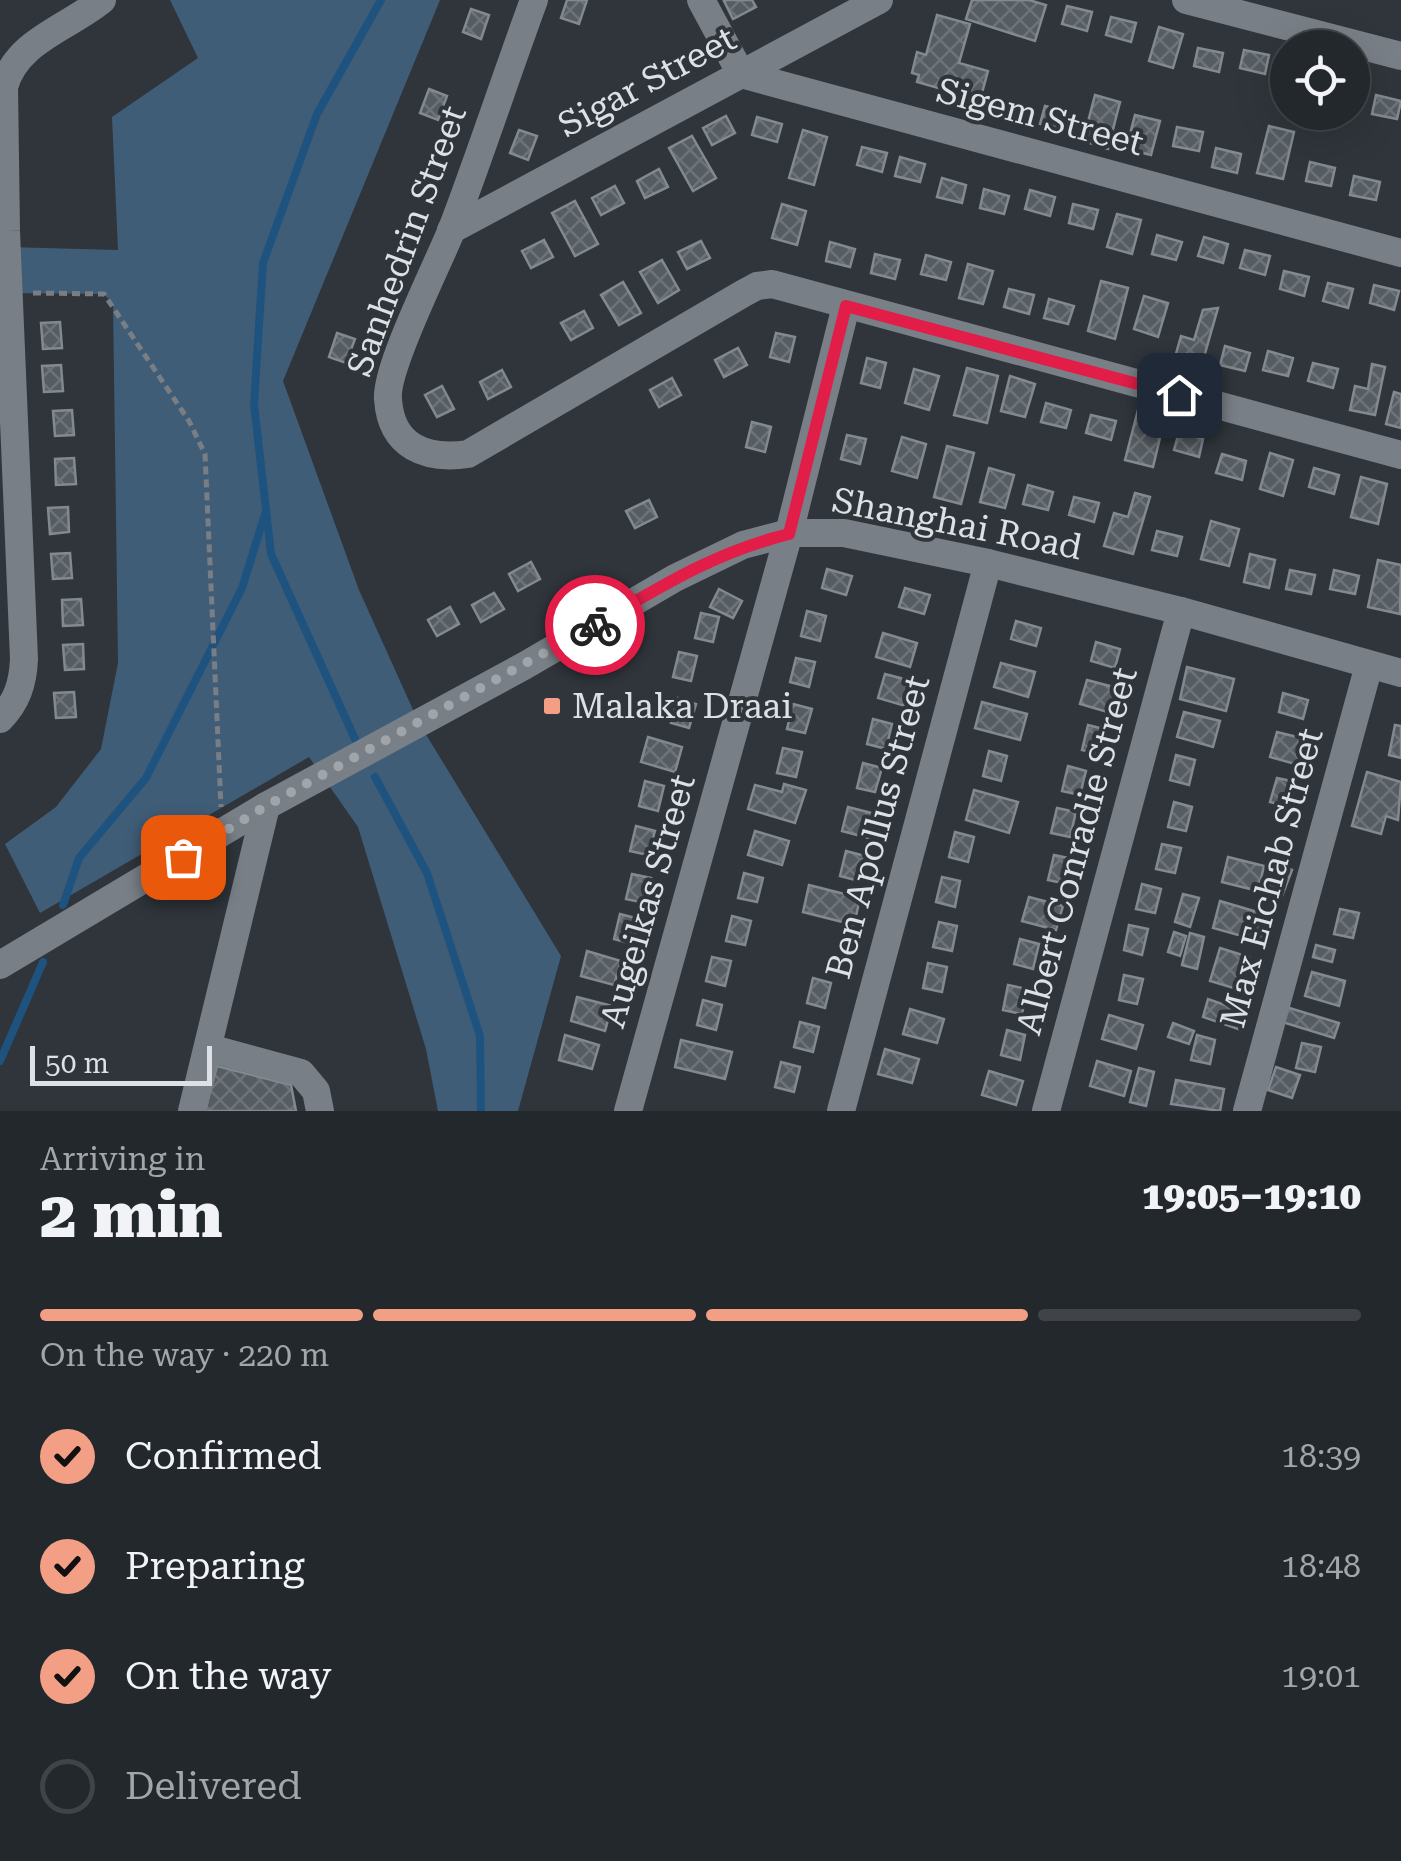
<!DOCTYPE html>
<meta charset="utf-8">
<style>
body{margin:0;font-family:"Roboto Serif",serif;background:#2b3034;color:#f1f3f6;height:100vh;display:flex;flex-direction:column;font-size:38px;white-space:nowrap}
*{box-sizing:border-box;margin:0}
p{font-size:32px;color:#a3a6a9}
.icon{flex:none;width:55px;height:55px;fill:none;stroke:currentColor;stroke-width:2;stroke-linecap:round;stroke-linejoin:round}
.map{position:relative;height:1111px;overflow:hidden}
.panel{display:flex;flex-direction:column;background:#23282c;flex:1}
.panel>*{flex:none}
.buttons{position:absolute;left:1270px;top:30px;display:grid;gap:20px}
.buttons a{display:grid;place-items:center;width:100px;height:100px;border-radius:50%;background:#23282c;box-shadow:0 10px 40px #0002,0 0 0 2px #404448;font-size:50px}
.scale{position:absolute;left:30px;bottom:25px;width:182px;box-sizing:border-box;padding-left:10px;border:5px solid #dde1e5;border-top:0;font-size:28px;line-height:35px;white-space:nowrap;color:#dde1e5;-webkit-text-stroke:8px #2f353b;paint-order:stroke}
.pin{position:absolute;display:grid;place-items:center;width:85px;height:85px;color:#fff;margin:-42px;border-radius:20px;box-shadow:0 5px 15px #0006}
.courier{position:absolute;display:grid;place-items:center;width:100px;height:100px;margin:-50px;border:8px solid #e11d48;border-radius:50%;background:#fff;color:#222;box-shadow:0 2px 12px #0007}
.summary em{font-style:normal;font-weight:800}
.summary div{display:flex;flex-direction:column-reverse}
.summary{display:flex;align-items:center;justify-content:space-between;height:170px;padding:0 40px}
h1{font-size:65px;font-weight:800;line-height:75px}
.bar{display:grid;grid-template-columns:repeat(4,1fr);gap:15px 10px;align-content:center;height:120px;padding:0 40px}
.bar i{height:12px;border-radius:8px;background:#404448}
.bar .selected{background:#f39f85}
.bar p{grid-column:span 4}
ol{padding:0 40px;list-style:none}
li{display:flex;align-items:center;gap:30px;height:110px}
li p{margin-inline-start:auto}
li .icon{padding:10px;border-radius:50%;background:#f39f85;color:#111;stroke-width:4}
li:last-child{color:#a3a6a9}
li i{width:55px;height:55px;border:5px solid #404448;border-radius:50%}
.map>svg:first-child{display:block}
.grass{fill:#405d78}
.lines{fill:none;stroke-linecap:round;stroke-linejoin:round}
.stream{stroke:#1f537f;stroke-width:8}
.building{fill:url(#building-cross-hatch);stroke:#828990;stroke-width:2.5}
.path{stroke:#797e84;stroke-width:5;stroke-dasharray:8 5;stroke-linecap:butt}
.minor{stroke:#787f86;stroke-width:28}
.done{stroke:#a0a5aa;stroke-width:10;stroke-dasharray:0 18}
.route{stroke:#e11d48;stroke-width:12}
.poi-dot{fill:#f39f85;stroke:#2f353b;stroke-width:4}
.labels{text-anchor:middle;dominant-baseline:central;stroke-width:8;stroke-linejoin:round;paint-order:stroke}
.street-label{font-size:35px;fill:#dde1e5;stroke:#2f353b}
.poi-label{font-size:35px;fill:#dde1e5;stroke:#2f353b;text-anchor:start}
</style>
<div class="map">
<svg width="1401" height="1111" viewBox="0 0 1401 1111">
<defs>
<pattern id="building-cross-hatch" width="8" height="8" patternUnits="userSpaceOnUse" patternTransform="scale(2.5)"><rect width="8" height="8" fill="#555c62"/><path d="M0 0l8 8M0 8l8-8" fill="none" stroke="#6d7378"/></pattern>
</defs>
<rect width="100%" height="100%" fill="#2f353b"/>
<path class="grass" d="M170 0H440L283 381 359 590 419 723 561 956 518 1111H438L426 1049 358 827 309 757 40 913 5 844 56 807 101 749 118 663 113 303 103 294 10 293 7 247 118 250 112 117 198 58Z"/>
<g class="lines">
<g class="stream">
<path d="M355 739 271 554 254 404 263 263 317 114 381 0"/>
<path d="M375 777 427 873 480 1036 481 1111"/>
<path d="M63 905 79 858 146 778 242 588 265 514"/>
<path d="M0 1061 43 962"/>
</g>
</g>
<g class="building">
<path d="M567 0H587L579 24 561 18Z"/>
<path d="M727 0H752L756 7 733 19 724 1Z"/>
<path d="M972 0H1029L1046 5 1035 41 966 19Z"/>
<path d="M1067 6 1092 12 1087 31 1062 24Z"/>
<path d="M471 9 489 15 481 39 463 32Z"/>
<path d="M937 15 970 24 959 63 988 71 980 100 917 82 919 75 912 73 917 52 926 55Z"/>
<path d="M1111 17 1136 23 1131 42 1106 35Z"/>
<path d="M1159 27 1183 34 1173 68 1149 61Z"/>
<path d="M1198 48 1223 53 1219 72 1194 66Z"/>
<path d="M1244 50 1269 55 1265 74 1240 68Z"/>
<path d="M429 89 447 96 438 120 420 113Z"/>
<path d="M1095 95 1120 102 1108 149 1083 141Z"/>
<path d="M1376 95 1401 101 1397 119 1372 114Z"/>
<path d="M1045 106 1070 112 1065 131 1040 124Z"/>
<path d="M1135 115 1160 121 1151 155 1126 149Z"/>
<path d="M726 116 735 133 712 145 703 128Z"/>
<path d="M757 117 782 124 777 142 752 135Z"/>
<path d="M1269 126 1294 132 1283 179 1257 173Z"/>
<path d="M1177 127 1203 132 1199 151 1173 146Z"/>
<path d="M519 130 537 136 528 160 510 153Z"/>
<path d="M803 130 827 137 814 185 789 178Z"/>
<path d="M692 136 716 178 693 191 669 148Z"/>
<path d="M862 147 887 153 882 172 857 165Z"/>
<path d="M1216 148 1241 154 1237 173 1212 167Z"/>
<path d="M900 157 925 164 920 182 895 176Z"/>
<path d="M1310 162 1335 168 1331 186 1306 181Z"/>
<path d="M659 169 668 187 645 198 637 181Z"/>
<path d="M1354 176 1380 182 1376 200 1350 195Z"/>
<path d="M942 178 966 185 962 203 937 197Z"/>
<path d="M615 186 624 203 601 215 592 198Z"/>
<path d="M984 189 1009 196 1004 214 980 208Z"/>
<path d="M1030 190 1055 197 1050 216 1025 209Z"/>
<path d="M575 201 598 244 575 256 552 213Z"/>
<path d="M782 204 806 211 797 245 772 238Z"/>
<path d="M1073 204 1098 210 1093 229 1069 223Z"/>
<path d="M1117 214 1141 220 1132 254 1107 247Z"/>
<path d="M1157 235 1182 242 1176 260 1152 254Z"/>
<path d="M1204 237 1228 244 1223 263 1198 256Z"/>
<path d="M544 240 553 257 531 268 522 251Z"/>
<path d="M701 241 710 258 687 269 678 252Z"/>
<path d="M830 242 855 249 850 267 826 261Z"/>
<path d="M1245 250 1270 256 1265 275 1240 268Z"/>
<path d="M875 254 900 260 895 279 871 273Z"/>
<path d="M926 255 951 262 946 280 921 274Z"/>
<path d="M662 260 679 290 658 303 640 272Z"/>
<path d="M968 264 993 271 983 304 959 298Z"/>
<path d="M1284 271 1309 277 1304 296 1280 289Z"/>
<path d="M1101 281 1128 288 1115 339 1088 331Z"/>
<path d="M623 282 641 313 619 325 601 295Z"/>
<path d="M1328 283 1353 289 1348 308 1323 301Z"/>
<path d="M1374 285 1399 291 1394 310 1370 303Z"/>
<path d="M1009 289 1034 295 1029 314 1004 307Z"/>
<path d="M1144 296 1168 303 1158 337 1134 329Z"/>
<path d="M1049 299 1074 306 1068 324 1044 318Z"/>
<path d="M1218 308 1202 364 1175 357 1181 336 1194 340 1203 310Z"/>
<path d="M584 311 593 328 571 340 561 323Z"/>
<path d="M60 322 62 348 43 349 41 323Z"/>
<path d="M337 333 355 339 346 363 329 357Z"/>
<path d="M776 333 795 337 789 362 770 357Z"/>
<path d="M1225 346 1250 353 1245 371 1220 365Z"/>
<path d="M738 348 747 365 724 377 715 360Z"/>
<path d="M1268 351 1293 358 1288 376 1263 370Z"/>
<path d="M867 358 886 363 880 388 861 383Z"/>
<path d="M1313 363 1338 369 1333 388 1308 381Z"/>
<path d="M1372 364 1385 367 1375 415 1350 410 1355 386 1368 389Z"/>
<path d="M61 365 63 391 44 392 42 366Z"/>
<path d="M967 368 998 376 987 423 954 415Z"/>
<path d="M914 369 939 376 929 410 905 403Z"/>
<path d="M502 370 511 387 488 399 480 382Z"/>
<path d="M1010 376 1035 384 1025 417 1001 411Z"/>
<path d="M672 378 681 395 659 407 650 390Z"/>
<path d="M442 386 454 409 437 417 425 395Z"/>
<path d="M1394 392 1401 394V428L1386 424Z"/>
<path d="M1046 403 1071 410 1066 428 1041 422Z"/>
<path d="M72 410 74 435 55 436 53 411Z"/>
<path d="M1138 410 1165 417 1153 467 1125 460Z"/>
<path d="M1091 415 1116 421 1111 440 1086 433Z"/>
<path d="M752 422 771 427 765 452 746 447Z"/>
<path d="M1179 432 1203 439 1199 457 1174 450Z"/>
<path d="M847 435 866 439 860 464 841 459Z"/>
<path d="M902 437 926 444 917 478 892 471Z"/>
<path d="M947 446 974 453 961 504 934 497Z"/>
<path d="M1270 453 1293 460 1283 496 1260 489Z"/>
<path d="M1222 454 1246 461 1242 480 1216 473Z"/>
<path d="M74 458 76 484 56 485 55 459Z"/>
<path d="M989 468 1014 475 1005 508 980 502Z"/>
<path d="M1314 468 1339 475 1334 494 1309 487Z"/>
<path d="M1361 477 1387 484 1378 524 1351 517Z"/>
<path d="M1028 485 1053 492 1048 510 1023 504Z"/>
<path d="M1135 493 1150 497 1133 554 1104 546 1114 513 1128 517Z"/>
<path d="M1074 497 1099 503 1094 522 1069 515Z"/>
<path d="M649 500 657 517 635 528 626 511Z"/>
<path d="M68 507 69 532 50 534 48 508Z"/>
<path d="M1211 521 1239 529 1229 566 1201 559Z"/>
<path d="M1157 531 1182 537 1177 556 1152 550Z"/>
<path d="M70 553 72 578 53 579 51 554Z"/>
<path d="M1250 554 1275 560 1269 588 1244 582Z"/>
<path d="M1378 560 1401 565 1400 614 1368 607Z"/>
<path d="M531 562 540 579 518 591 509 574Z"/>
<path d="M827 569 852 576 846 595 822 588Z"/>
<path d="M1290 570 1315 575 1311 594 1286 589Z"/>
<path d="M1334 570 1359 576 1355 594 1330 589Z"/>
<path d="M905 588 930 595 924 614 899 607Z"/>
<path d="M719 589 742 601 733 618 710 607Z"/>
<path d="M494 593 504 609 481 622 472 605Z"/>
<path d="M81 599 83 625 63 626 62 600Z"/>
<path d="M450 607 459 624 437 636 428 620Z"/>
<path d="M807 611 826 616 820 641 801 636Z"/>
<path d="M701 613 719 617 713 642 695 638Z"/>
<path d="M1016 621 1041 628 1036 646 1011 639Z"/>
<path d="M883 633 917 643 910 667 876 657Z"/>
<path d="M1096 642 1120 649 1115 668 1091 661Z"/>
<path d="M83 644 84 669 65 670 63 645Z"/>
<path d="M679 652 697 656 691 681 673 677Z"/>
<path d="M796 658 815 662 809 687 790 682Z"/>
<path d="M1001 663 1035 672 1028 697 994 687Z"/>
<path d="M1187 667 1234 679 1226 711 1180 699Z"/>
<path d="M885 674 919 683 912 708 878 698Z"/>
<path d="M1087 680 1121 689 1114 714 1080 704Z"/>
<path d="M74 692 76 717 56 718 54 693Z"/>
<path d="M1283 693 1308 700 1303 719 1279 712Z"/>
<path d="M678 698 696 704 689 728 671 723Z"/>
<path d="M982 702 1027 714 1020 740 975 728Z"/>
<path d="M793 704 812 709 805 733 787 729Z"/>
<path d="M1184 712 1220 721 1213 747 1177 737Z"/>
<path d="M873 719 892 724 886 749 867 744Z"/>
<path d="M1088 725 1107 730 1101 754 1082 750Z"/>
<path d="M1395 725 1401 726V758L1389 755Z"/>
<path d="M1277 732 1313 741 1306 767 1270 757Z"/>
<path d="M648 737 682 747 675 772 641 762Z"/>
<path d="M783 748 802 752 796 777 777 773Z"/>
<path d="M989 751 1007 756 1001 781 983 776Z"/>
<path d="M1176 755 1195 760 1189 785 1170 780Z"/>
<path d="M863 763 882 768 875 792 857 788Z"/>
<path d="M1068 766 1086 771 1080 795 1062 791Z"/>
<path d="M1367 772 1401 782 1398 820 1386 816 1381 834 1352 826Z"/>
<path d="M1277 778 1296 782 1289 807 1270 802Z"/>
<path d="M645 781 664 786 658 811 639 806Z"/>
<path d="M784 784 806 790 795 823 748 809 755 785 782 792Z"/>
<path d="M974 790 1018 802 1009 833 966 820Z"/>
<path d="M1174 802 1192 807 1186 831 1168 827Z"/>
<path d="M848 807 883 816 876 840 842 831Z"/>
<path d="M1057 808 1076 812 1070 837 1051 833Z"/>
<path d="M636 826 655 831 648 855 630 851Z"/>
<path d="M755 831 789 841 782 865 748 855Z"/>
<path d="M955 832 974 837 968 862 949 857Z"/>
<path d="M1162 844 1181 848 1175 873 1156 869Z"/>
<path d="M846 851 865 856 859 881 840 876Z"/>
<path d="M1054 855 1073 859 1067 884 1048 880Z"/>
<path d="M1228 857 1264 866 1258 891 1222 882Z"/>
<path d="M1279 865 1292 870 1282 896 1268 890Z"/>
<path d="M744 873 763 878 757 902 738 898Z"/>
<path d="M632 874 651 878 645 903 626 899Z"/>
<path d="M942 877 960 881 955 907 936 902Z"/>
<path d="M1142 884 1161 889 1155 913 1136 909Z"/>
<path d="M809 885 860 898 854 925 803 912Z"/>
<path d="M1183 894 1199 898 1190 927 1175 922Z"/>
<path d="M1029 897 1063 906 1056 930 1022 921Z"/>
<path d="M1220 901 1271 916 1263 942 1213 928Z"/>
<path d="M1340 909 1359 913 1353 938 1334 934Z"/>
<path d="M620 914 639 919 633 944 614 939Z"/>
<path d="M732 916 751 921 745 945 726 941Z"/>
<path d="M939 922 957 926 952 951 933 947Z"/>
<path d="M1129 925 1148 929 1142 955 1124 950Z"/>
<path d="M1174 932 1186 936 1180 956 1168 952Z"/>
<path d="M1190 933 1204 937 1197 969 1182 965Z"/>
<path d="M1020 939 1039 944 1033 969 1014 964Z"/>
<path d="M1316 945 1335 950 1332 962 1313 957Z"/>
<path d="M1220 948 1249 957 1240 990 1210 981Z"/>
<path d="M587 951 621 961 614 985 581 976Z"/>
<path d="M712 957 731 961 725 986 706 981Z"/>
<path d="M928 963 947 967 942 992 923 988Z"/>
<path d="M1312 972 1345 981 1339 1006 1305 996Z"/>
<path d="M1124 975 1143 979 1137 1004 1119 1000Z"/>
<path d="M813 978 831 983 825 1008 807 1003Z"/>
<path d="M1008 985 1027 989 1022 1014 1003 1010Z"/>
<path d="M1232 996 1250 1002 1241 1030 1203 1017 1208 999 1228 1006Z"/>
<path d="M577 997 612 1006 605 1031 571 1021Z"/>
<path d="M703 1000 722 1005 716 1030 697 1025Z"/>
<path d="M1286 1007 1339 1023 1334 1038 1282 1022Z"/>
<path d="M910 1009 944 1019 937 1043 903 1034Z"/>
<path d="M1109 1015 1143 1025 1136 1049 1102 1039Z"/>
<path d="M800 1022 819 1027 813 1052 794 1047Z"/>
<path d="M1173 1023 1194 1031 1189 1044 1168 1037Z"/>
<path d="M1007 1030 1025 1035 1020 1060 1001 1055Z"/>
<path d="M565 1035 599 1045 592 1069 559 1060Z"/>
<path d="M1197 1035 1215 1040 1210 1064 1191 1060Z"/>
<path d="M681 1040 732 1052 725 1079 675 1067Z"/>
<path d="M1302 1043 1321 1047 1315 1072 1296 1068Z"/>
<path d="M885 1049 919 1059 912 1083 878 1074Z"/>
<path d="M1097 1061 1131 1071 1124 1096 1090 1086Z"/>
<path d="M781 1062 800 1067 794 1092 775 1087Z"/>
<path d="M217 1066 291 1085 296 1111H205Z"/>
<path d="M1276 1067 1300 1075 1292 1098 1268 1090Z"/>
<path d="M1139 1068 1154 1072 1146 1106 1130 1102Z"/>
<path d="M989 1071 1023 1081 1016 1105 982 1095Z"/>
<path d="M1176 1080 1224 1089 1220 1111 1171 1104Z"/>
</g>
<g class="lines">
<path class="path" d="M33 293 104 294 189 421 205 454 221 807"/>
<g class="minor">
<path d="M534 0C506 76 481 153 452 229 438 264 385 369 388 399 391 447 426 460 468 454L744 293 757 286 772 284 1401 455"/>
<path d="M701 0 741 74 1401 253"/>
<path d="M1186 0 1401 56"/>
<path d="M451 230 879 0"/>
<path d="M0 719C17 702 23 683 24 659L6 231 4 87C16 41 68 28 102 0"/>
<path d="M0 965 266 806 524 666 675 578 743 545 789 533H844L988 563 1181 611 1401 673"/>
<path d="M209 1048 301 1073 316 1091 320 1111"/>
<path d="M192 1111 266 806"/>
<path d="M628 1111 789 533 846 306"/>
<path d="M841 1111 988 563"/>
<path d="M1046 1111 1181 611"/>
<path d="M1247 1111 1369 665"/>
</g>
</g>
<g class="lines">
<path class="done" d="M183 857 266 806 595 625"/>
<path class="route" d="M595 625C660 587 715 552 789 534L846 306 1179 395"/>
</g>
<rect class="poi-dot" x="542" y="696" width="20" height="20" rx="5"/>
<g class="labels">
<g class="street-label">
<text transform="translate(647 82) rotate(-28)">Sigar Street</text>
<text transform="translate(1040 117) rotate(15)">Sigem Street</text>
<text transform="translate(407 241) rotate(-70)">Sanhedrin Street</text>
<text transform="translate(957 524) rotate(11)">Shanghai Road</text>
<text transform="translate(878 827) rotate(-75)">Ben Apollus Street</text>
<text transform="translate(1077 851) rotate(-75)">Albert Conradie Street</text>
<text transform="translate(1272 878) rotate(-75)">Max Eichab Street</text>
<text transform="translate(648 901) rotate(-74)">Augeikas Street</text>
</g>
<g class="poi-label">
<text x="572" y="706">Malaka Draai</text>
</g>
</g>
</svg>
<div class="buttons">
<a><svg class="icon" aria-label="locate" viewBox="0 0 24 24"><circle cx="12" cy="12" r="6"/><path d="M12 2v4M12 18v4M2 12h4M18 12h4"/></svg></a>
</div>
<div class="scale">50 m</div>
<div class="pin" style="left:183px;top:857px;background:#ea580c"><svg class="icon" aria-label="bag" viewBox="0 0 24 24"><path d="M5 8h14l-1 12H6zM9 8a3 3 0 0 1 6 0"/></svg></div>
<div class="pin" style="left:1179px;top:395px;background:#1f2937"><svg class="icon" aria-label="home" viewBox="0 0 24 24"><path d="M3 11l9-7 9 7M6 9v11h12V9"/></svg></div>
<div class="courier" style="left:595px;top:625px"><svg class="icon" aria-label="bike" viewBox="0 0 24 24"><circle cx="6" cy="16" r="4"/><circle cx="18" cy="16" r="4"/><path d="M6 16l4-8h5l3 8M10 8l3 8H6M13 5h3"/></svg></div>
</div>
<section class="panel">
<div class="summary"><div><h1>2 min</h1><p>Arriving in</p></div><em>19:05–19:10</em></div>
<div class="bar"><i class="selected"></i><i class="selected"></i><i class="selected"></i><i></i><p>On the way · 220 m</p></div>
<ol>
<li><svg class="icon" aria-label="check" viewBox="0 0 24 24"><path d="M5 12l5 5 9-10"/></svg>Confirmed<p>18:39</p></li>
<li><svg class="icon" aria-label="check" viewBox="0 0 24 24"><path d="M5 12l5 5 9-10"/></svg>Preparing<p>18:48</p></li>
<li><svg class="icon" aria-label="check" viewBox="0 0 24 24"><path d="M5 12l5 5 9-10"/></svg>On the way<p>19:01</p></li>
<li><i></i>Delivered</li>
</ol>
</section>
